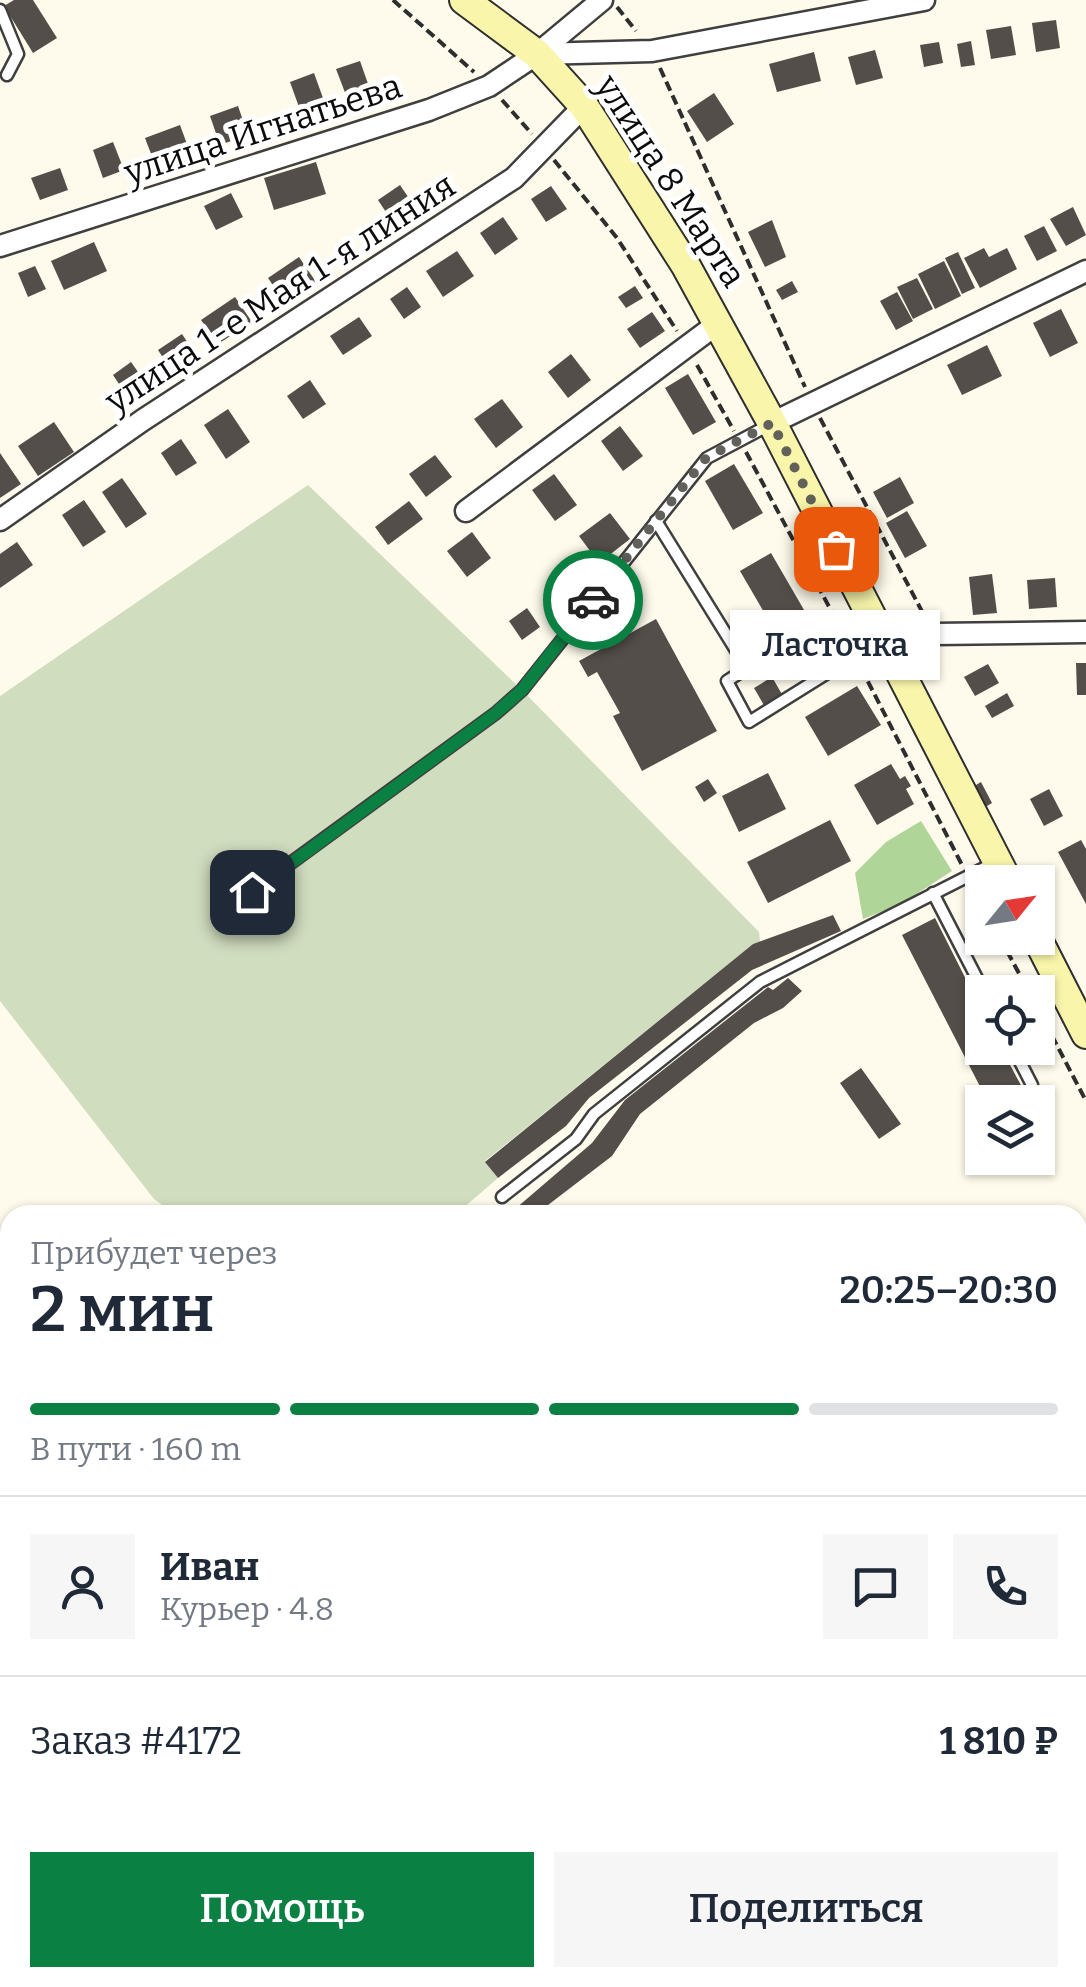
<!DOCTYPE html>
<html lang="ru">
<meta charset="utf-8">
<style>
body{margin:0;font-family:Bitter,serif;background:#f6f6f7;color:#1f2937;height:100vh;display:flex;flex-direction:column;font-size:38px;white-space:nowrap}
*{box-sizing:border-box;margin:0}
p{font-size:32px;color:#747a83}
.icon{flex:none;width:55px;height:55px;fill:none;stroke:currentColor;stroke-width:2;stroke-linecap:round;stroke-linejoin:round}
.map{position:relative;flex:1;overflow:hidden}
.sheet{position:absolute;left:0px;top:1205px;width:1088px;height:782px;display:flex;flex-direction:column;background:#fff;border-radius:30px 30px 0 0;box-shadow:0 2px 8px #0004}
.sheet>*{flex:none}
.needle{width:65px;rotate:60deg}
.fabs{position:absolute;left:965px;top:865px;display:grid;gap:20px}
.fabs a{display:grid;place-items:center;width:90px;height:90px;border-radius:0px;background:#fff;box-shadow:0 2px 8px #0004;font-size:50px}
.pin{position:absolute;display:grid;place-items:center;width:85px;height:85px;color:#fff;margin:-42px;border-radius:20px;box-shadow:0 5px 15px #0006}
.courier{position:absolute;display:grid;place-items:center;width:100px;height:100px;margin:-50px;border:8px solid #0b8043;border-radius:50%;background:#fff;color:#222;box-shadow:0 2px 12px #0007}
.bubble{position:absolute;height:70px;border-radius:0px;background:#fff;box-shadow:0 2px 8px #0004;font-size:32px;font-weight:600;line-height:70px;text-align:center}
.overview em{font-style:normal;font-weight:600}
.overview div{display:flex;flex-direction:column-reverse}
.overview{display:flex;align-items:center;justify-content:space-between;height:170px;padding:0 30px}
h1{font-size:65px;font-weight:600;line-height:75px}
.bar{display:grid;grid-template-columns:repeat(4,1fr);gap:15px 10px;align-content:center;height:120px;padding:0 30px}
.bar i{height:12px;border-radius:8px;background:#e0e1e3}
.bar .current{background:#0b8043}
.bar p{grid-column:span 4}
.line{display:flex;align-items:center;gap:25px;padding:0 30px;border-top:2px solid #e0e1e3}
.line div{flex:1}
.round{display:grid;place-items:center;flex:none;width:105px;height:105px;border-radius:0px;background:#f6f6f7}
.action{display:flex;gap:20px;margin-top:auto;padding:20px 30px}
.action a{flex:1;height:115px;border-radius:0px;background:#0b8043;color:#fff;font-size:40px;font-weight:600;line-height:115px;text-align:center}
.action a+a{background:#f6f6f7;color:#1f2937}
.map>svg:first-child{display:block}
.forest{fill:#b0d598}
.cemetery{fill:#d1ddbf}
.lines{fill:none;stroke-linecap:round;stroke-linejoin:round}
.stream{stroke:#4086c3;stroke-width:6}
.building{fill:#534e49}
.lane-casing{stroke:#3f3f3f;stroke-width:15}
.street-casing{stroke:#3f3f3f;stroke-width:25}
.secondary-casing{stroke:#2e2e2e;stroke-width:32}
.path{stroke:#2e2e2e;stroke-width:4;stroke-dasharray:10 5;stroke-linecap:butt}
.lane{stroke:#fff;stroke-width:10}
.street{stroke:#fff;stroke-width:20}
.secondary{stroke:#f9f6ab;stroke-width:28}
.done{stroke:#61605a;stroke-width:10;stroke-dasharray:0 18}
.route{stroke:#0b8043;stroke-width:12}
.labels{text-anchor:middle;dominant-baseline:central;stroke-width:10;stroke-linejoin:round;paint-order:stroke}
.street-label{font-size:35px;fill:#0c0c0c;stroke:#fff}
</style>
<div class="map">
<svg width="1086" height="1987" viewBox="0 0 1086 1987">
<rect width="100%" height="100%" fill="#fefbec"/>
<g class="forest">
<path d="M921 821 952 871 901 904 863 919 855 873 886 842Z"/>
<path d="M0 1270 10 1274V1379L0 1374Z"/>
<path d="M10 1481V1552L0 1543V1482Z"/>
<path d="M10 1653V1978H316L334 1987H18L0 1968V1662Z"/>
<path d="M571 1978H740L743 1987H576Z"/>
</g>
<path class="cemetery" d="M308 485 522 690 759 932 760 942 753 944 485 1161 498 1178 455 1215H176L154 1199 0 1001V696Z"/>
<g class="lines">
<g class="stream">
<path d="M0 1306 10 1314"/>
<path d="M1078 1961 1086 1966"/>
</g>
</g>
<g class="building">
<path d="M14 0H33L57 38 33 53 4 6Z"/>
<path d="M1056 20 1060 48 1036 52 1032 23Z"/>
<path d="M1011 26 1016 55 991 59 986 30Z"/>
<path d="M971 41 975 65 961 67 957 44Z"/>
<path d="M939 42 943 63 924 67 920 45Z"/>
<path d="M875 50 883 78 856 85 848 57Z"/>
<path d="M814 52 821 81 777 92 769 64Z"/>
<path d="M360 61 372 95 349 103 336 69Z"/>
<path d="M314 73 328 112 304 121 290 82Z"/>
<path d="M714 93 734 124 707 142 687 111Z"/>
<path d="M238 106 248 135 220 145 210 116Z"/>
<path d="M180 125 191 155 156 167 145 138Z"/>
<path d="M113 142 124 170 103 178 93 150Z"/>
<path d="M316 162 326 194 274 210 264 178Z"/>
<path d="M60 168 68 190 40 200 31 178Z"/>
<path d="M400 185 419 213 397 229 378 200Z"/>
<path d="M551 186 567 209 546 222 531 199Z"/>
<path d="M231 193 243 217 216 230 204 206Z"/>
<path d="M1073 207 1086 235 1066 246 1050 219Z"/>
<path d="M503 217 518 239 495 255 480 233Z"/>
<path d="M772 220 786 257 765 267 748 232Z"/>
<path d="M1044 226 1057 251 1037 261 1024 236Z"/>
<path d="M94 242 107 271 64 290 51 261Z"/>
<path d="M984 248 989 257 1007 248 1017 269 980 288 964 258Z"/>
<path d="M457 251 474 276 443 297 426 271Z"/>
<path d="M958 252 975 288 962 294 945 258Z"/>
<path d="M299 257 316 282 285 303 268 278Z"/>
<path d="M944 261 961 296 935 309 918 274Z"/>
<path d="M35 266 46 289 28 297 18 273Z"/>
<path d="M917 278 933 309 913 319 897 287Z"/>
<path d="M792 281 798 292 782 300 776 290Z"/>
<path d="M635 286 643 298 626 308 618 297Z"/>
<path d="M407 287 421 307 404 319 390 299Z"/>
<path d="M897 292 913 321 896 330 880 301Z"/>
<path d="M235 297 252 322 218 344 201 320Z"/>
<path d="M1061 309 1078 343 1050 357 1033 323Z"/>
<path d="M652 312 665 331 640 348 627 329Z"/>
<path d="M359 317 372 336 343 355 330 336Z"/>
<path d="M182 334 199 360 175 376 158 350Z"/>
<path d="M987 345 1002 376 962 395 947 365Z"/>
<path d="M571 354 591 380 568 398 548 372Z"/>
<path d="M131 362 150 389 131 402 113 375Z"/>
<path d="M688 374 716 422 693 435 665 388Z"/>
<path d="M310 380 326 404 303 419 287 396Z"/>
<path d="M502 399 523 427 496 448 474 419Z"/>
<path d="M228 409 250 442 226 459 204 425Z"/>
<path d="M54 422 74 452 38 476 18 446Z"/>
<path d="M620 426 643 456 623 471 601 441Z"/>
<path d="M181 439 197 463 176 476 161 453Z"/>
<path d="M0 453 21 484 0 498Z"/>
<path d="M435 455 452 477 426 497 409 474Z"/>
<path d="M734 464 763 513 733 530 705 481Z"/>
<path d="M554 474 577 505 555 521 532 490Z"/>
<path d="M900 477 914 503 887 518 873 492Z"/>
<path d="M122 478 147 514 126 528 102 492Z"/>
<path d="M84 500 106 532 83 547 62 515Z"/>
<path d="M409 501 423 519 388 545 375 527Z"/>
<path d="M907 511 927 546 905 558 886 523Z"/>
<path d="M610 513 630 539 599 563 579 536Z"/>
<path d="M472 532 491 558 467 577 447 551Z"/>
<path d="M17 542 33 565 0 588V554Z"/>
<path d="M771 553 818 634 787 652 740 571Z"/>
<path d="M992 574 997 613 973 615 969 577Z"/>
<path d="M1055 578 1057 607 1029 609 1027 580Z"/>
<path d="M527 608 540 627 522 640 509 621Z"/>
<path d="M656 619 717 731 642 771 613 716 620 713 597 672 588 677 579 661Z"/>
<path d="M1076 663H1086V695H1077Z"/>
<path d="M988 664 999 683 975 696 964 677Z"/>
<path d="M772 677 783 696 765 707 754 688Z"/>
<path d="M857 686 881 725 828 756 805 717Z"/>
<path d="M1007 693 1014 706 992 718 985 706Z"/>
<path d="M891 764 900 779 905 776 911 786 906 789 914 804 877 825 854 785Z"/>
<path d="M768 773 786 809 739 832 722 796Z"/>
<path d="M708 779 717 793 704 802 695 787Z"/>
<path d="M981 782 992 803 982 809 971 788Z"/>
<path d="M1049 789 1063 816 1044 826 1030 799Z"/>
<path d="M830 820 851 861 768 903 747 862Z"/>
<path d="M1081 840 1086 849V904L1058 852Z"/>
<path d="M263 894 274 913 258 922 247 903Z"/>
<path d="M833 915 841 931 752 970 589 1098 566 1126 498 1178 485 1162 753 944Z"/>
<path d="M935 918 982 1011V1048H1001L1023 1089 997 1102H988L902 935Z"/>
<path d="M788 978 802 991 783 1008 754 1023 640 1114 612 1156 535 1215H508L592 1143 625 1100 768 987 773 990Z"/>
<path d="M861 1068 901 1124 879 1139 840 1083Z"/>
<path d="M1082 1515 1086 1522V1583L1078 1588V1517Z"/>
<path d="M850 1978H884L881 1987Z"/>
</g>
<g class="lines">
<defs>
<g id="lane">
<path d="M0 10 18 54 7 75"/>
<path d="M656 521 747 668 727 681 749 722 882 639"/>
<path d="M933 893 984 992"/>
<path d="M221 914 496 713 522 690 707 458 771 424"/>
<path d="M1013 1048 1032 1085"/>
<path d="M502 1197 576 1139 594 1114 760 982 996 862"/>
<path d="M1078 1309 1086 1302"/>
<path d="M1078 1600 1086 1595"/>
</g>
<g id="street">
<path d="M537 54 652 51 924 0"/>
<path d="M0 246 429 110 489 86 537 54 602 0"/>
<path d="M772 423 1086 271"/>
<path d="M466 511 717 324"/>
<path d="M0 520 143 420 514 178 584 106"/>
<path d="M883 638 934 634 1086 632"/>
<path d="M939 1978 959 1987"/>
</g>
<g id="secondary">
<path d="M464 0 537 54 584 106 686 266 772 423 1008 882"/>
<path d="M1037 938 1086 1034"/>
</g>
</defs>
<use href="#lane" class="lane-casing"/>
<use href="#street" class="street-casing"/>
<use href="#secondary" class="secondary-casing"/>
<g class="path">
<path d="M393 0 474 72"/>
<path d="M617 7 636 31"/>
<path d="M660 68 805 387"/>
<path d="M502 100 532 134"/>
<path d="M554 160 617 238 677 331"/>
<path d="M697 365 734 431"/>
<path d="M820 418 925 617"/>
<path d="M746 452 848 642"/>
<path d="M861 668 962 865"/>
<path d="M973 886 982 904"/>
<path d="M1000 938 1029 992"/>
<path d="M1038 1009 1086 1101"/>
<path d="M0 1454 10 1455"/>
<path d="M0 1578 10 1568"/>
</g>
<use href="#lane" class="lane"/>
<use href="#street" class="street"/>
<use href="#secondary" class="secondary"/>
</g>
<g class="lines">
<path class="done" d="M593 600 706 458 772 423 836 549"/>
<path class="route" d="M252 892 496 713 522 690 593 600"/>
</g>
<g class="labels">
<g class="street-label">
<text transform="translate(263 129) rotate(-18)">улица Игнатьева</text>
<text transform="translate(671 181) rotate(57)">улица 8 Марта</text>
<text transform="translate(280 293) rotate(-33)">улица 1-е Мая 1-я линия</text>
</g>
</g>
</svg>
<div class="fabs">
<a><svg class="needle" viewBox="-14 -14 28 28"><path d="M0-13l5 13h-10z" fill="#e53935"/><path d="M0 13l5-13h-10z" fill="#747a83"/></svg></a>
<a><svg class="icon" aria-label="locate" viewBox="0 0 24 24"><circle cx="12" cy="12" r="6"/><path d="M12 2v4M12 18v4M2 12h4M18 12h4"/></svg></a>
<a><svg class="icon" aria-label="layers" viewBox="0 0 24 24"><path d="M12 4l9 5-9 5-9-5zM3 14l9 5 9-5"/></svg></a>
</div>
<div class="pin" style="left:836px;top:549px;background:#ea580c"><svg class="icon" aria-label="bag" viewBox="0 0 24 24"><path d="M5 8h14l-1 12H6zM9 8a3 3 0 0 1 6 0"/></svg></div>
<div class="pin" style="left:252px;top:892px;background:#1f2937"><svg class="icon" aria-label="home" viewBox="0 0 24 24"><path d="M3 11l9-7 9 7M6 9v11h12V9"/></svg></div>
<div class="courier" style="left:593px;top:600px"><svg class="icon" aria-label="car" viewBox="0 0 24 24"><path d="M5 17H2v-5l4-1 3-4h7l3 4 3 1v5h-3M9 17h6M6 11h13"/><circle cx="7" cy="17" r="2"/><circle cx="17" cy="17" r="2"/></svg></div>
<div class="bubble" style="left:730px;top:610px;width:210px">Ласточка</div>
<section class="sheet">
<div class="overview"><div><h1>2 мин</h1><p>Прибудет через</p></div><em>20:25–20:30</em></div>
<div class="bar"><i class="current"></i><i class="current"></i><i class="current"></i><i></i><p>В пути · 160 m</p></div>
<div class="line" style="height:180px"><a class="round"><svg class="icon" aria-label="person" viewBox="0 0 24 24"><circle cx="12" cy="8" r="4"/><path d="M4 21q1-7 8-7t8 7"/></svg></a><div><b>Иван</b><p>Курьер · 4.8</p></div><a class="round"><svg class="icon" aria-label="chat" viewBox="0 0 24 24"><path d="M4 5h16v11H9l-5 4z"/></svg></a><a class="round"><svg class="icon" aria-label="phone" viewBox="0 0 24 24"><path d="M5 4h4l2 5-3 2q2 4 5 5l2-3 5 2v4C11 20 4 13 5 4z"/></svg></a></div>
<div class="line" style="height:130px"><div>Заказ #4172</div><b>1 810 ₽</b></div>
<div class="action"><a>Помощь</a><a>Поделиться</a></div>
</section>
</div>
